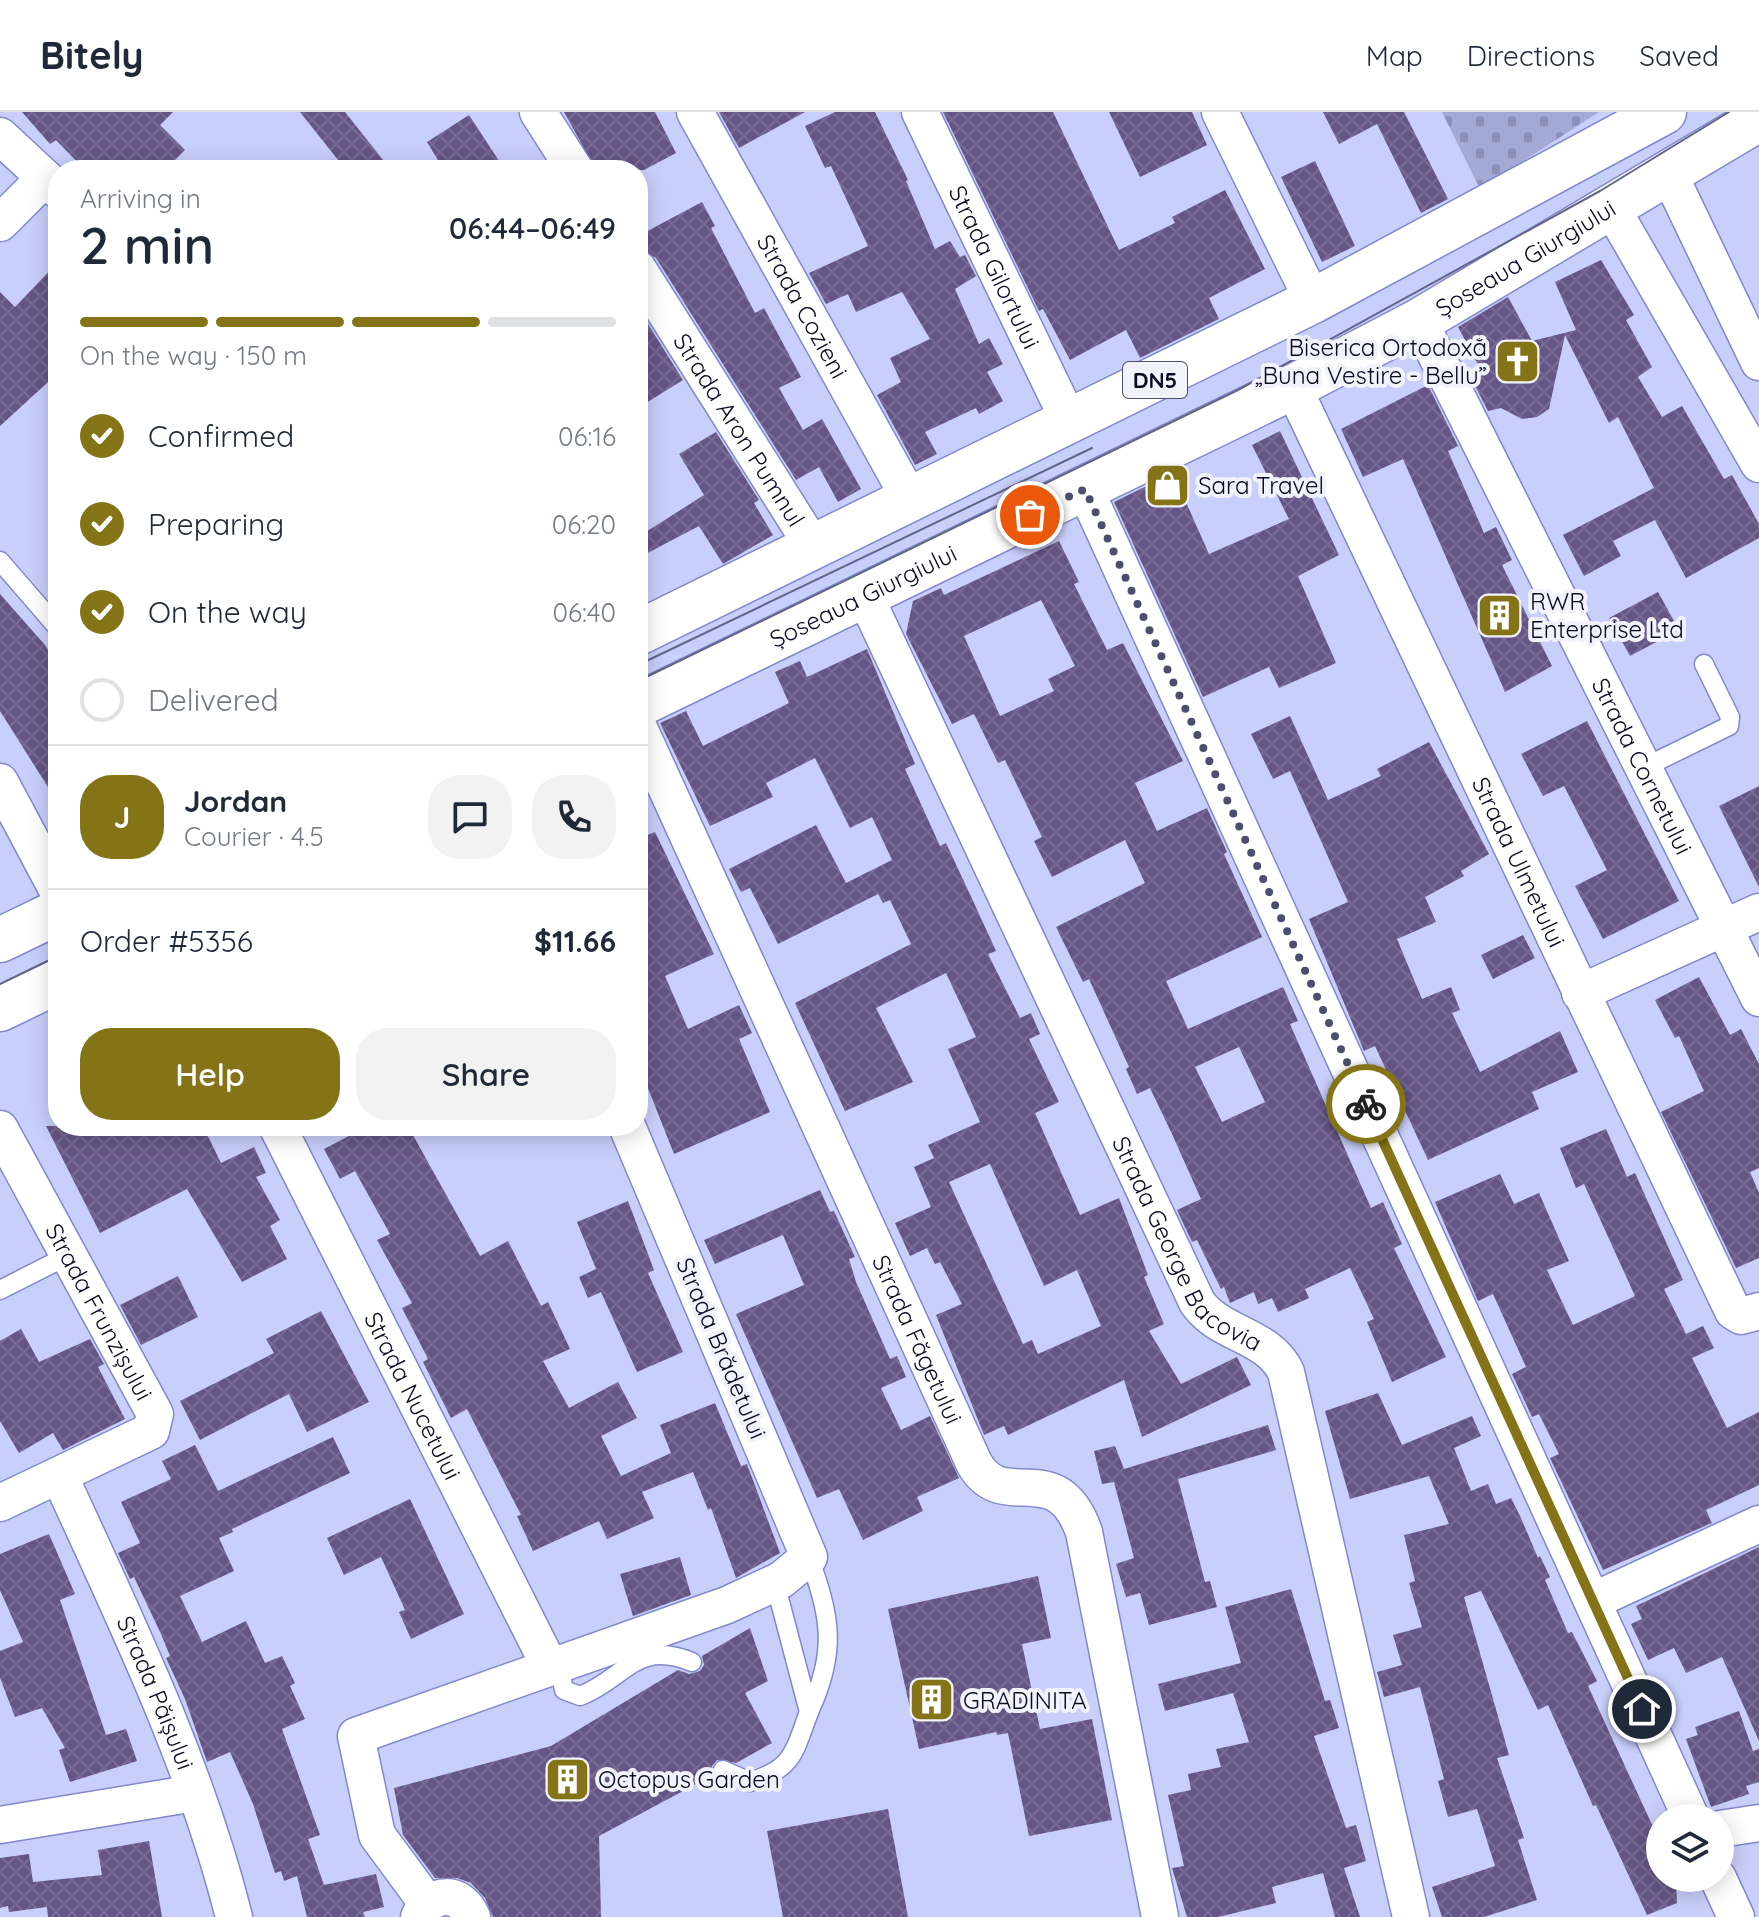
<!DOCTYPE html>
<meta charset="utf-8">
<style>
body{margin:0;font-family:Quicksand,sans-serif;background:#f2f2f3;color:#1f2937;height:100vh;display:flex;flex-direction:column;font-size:30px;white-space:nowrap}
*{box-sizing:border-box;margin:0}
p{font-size:26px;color:#747a83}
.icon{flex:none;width:44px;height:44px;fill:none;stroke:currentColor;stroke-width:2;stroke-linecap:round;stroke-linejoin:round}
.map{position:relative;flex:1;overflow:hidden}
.drawer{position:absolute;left:48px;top:48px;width:600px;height:976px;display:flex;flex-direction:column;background:#fff;border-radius:32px;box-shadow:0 4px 20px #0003}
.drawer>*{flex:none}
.tools{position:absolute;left:1646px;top:1692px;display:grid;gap:16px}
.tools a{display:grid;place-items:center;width:88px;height:88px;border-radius:50%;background:#fff;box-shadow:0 4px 20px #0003;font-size:40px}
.pin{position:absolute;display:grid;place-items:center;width:68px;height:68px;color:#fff;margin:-34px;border:4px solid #fff;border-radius:50%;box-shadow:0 2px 8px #0007}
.courier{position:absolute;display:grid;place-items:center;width:80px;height:80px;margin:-40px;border:6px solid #847417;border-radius:50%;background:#fff;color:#222;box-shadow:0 2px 10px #0007}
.summary em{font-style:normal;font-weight:600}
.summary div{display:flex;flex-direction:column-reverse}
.summary{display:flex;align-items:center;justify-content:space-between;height:136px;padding:0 32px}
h1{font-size:52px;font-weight:600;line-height:60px}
.bar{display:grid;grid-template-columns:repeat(4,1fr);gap:12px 8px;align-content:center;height:96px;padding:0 32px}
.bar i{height:10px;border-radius:6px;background:#e0e1e3}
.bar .active{background:#847417}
.bar p{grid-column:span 4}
.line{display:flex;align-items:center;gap:20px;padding:0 32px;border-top:2px solid #e0e1e3}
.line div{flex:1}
.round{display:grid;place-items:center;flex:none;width:84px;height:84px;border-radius:32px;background:#f2f2f3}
ol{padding:0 32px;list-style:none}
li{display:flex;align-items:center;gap:24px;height:88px}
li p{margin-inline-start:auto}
li .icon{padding:8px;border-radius:50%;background:#847417;color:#fff;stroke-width:4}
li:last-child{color:#747a83}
li i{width:44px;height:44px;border:4px solid #e0e1e3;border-radius:50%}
.action{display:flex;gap:16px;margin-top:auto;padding:16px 32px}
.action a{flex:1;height:92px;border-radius:32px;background:#847417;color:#fff;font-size:32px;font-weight:600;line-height:92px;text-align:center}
.action a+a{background:#f2f2f3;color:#1f2937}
header{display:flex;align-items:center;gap:48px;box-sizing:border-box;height:112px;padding:0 40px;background:#fff;border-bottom:2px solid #e0e1e3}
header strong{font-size:38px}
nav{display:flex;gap:44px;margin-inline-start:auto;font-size:28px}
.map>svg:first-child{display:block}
.cemetery{fill:url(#cemetery-stones)}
.building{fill:url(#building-cross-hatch);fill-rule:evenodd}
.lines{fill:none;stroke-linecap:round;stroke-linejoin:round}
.service-casing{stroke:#8188cb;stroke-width:21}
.minor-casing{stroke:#8188cb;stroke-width:39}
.primary-casing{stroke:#8188cb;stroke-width:47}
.service{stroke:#fff;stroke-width:18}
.minor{stroke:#fff;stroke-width:36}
.primary{stroke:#fff;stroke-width:44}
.tram{stroke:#626586;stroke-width:2}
.done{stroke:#4c4e6e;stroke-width:8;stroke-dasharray:0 14.4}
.route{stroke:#847417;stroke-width:10}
.labels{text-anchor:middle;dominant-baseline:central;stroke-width:8;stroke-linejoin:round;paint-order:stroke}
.shield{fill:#f2f3fa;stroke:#4f4f63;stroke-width:2}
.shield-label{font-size:22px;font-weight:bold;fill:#090922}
.street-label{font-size:24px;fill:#090922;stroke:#f2f3fa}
.poi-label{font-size:24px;fill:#090922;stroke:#f2f3fa;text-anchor:start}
</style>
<header>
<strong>Bitely</strong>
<nav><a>Map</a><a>Directions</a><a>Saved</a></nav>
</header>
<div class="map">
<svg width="1759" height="1805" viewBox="0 0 1759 1805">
<defs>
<pattern id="cemetery-stones" width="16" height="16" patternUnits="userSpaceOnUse" patternTransform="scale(2)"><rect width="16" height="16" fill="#a4a9d6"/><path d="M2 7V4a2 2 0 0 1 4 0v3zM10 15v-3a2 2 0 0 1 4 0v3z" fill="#8c90b7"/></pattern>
<pattern id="building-cross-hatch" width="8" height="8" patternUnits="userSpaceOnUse" patternTransform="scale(2)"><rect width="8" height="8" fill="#655486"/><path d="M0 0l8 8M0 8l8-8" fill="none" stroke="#796c94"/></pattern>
</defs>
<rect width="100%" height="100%" fill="#c9cffb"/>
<path class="cemetery" d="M1442 0H1599L1480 77Z"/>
<g class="building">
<path d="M22 0H173L160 13 185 38 165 58H85L56 28 50 32Z"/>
<path d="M300 0H345L391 58H346Z"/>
<path d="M564 0H655L676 41 644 58H596Z"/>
<path d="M719 0H805L739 36Z"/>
<path d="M835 0H875L908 68 906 69 935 137 950 129 960 145 965 143 976 164 955 177 979 232 989 226 1003 252 987 260 1003 289 979 302 976 296 925 320 937 342 915 353 877 283 901 270 890 246 930 227 902 180 856 200 848 182 826 192 809 161 868 134 831 54 825 56 805 14Z"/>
<path d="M943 0H1053L1119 138 1175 111 1172 105 1225 78 1265 157 1209 186 1219 207 1140 246 1126 218 1070 248 1043 197 1039 199Z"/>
<path d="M1109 0H1192L1207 33 1140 65Z"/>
<path d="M1323 0H1404L1448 87 1421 101 1377 12 1339 32Z"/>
<path d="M469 3 505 58H444L427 30Z"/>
<path d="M1315 49 1355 134 1322 150 1281 65Z"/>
<path d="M702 90 715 114 711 116 755 201 764 196 801 265 779 276 803 318 822 307 861 377 838 390 819 355 796 368 656 146 638 136V124Z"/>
<path d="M1601 148 1634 203 1626 208 1652 255 1638 265 1662 305 1682 294 1724 367 1732 363 1759 412V426L1686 466 1655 408 1613 429 1621 444 1584 464 1563 423 1654 376 1618 305 1609 311 1565 223 1549 297 1537 305 1522 307 1501 296 1488 299 1474 272 1482 260 1458 215 1508 185 1532 229 1576 218 1555 170Z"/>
<path d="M58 150V261L0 314V180L15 195Z"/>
<path d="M638 196 683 268 638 296Z"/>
<path d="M1428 273 1458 334 1448 339 1484 421 1496 415 1512 448 1502 453 1552 554 1505 580 1403 347 1363 365 1341 317Z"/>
<path d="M1280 319 1339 443 1298 464 1336 551 1279 576 1269 555 1203 585 1114 390 1173 361 1209 442 1289 407 1252 333Z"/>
<path d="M716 320 759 388 754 391 773 423 723 452 699 414 638 446V425L704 383 679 342Z"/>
<path d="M1059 429 1079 470 1074 472 1107 538 1123 531 1183 649 1135 671 1157 719 1207 696 1227 740 1224 742 1262 825 1166 869 1188 917 1283 875 1298 909 1290 912 1371 1096 1383 1090 1402 1132 1394 1136 1446 1245 1392 1270 1367 1210 1374 1207 1350 1156 1305 1177 1309 1186 1278 1200 1272 1186 1258 1192 1254 1180 1230 1191 1224 1175 1221 1177 1197 1128 1192 1130 1177 1098 1201 1087 1172 1022 1150 976 1137 982 1126 957 1129 955 1089 867 1083 870 1056 815 1145 771 1125 728 1052 765 1034 729 1042 725 1005 648 998 651 974 602 952 612 906 522 913 489 941 476 944 483ZM1041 488 1075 554 1048 567 1054 579 1000 604 964 524ZM1239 935 1265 990 1222 1010 1195 955Z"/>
<path d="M1658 480 1679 518 1630 544 1609 506Z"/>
<path d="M0 482 45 533 58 555V691L0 599Z"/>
<path d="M867 537 915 652 905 657 940 734 946 731 974 791 996 839 988 842 1020 906 1031 901 1040 922 1029 927 1059 990 1035 1001 1080 1103 1119 1086 1148 1163 1144 1165 1164 1212 1149 1219 1181 1272 1237 1245 1251 1273 1142 1325 1124 1268 1008 1323 1004 1314 984 1323 936 1203 962 1192 940 1150 935 1152 927 1136 910 1144 895 1111 931 1095 914 1055 934 1046 928 1033 980 1010 948 937 976 925 946 861 876 896 913 970 845 999 795 891 911 832 890 788 883 791 878 782 778 832 750 776 741 780 729 757 816 713 846 771 892 748 872 705 850 716 815 646 766 671 773 685 710 714 660 611 686 599 703 634 789 591 775 560 800 549 807 565ZM990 1052 1044 1174 1077 1158 1101 1214 1038 1242 1032 1228 1023 1232 949 1070Z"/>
<path d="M1290 604 1328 688 1381 664 1377 657 1429 630 1489 742 1461 759 1464 764 1425 785 1436 810 1397 827 1422 887 1451 875 1460 898 1452 901 1480 960 1560 919 1578 960 1532 980 1539 997 1428 1048 1375 934 1364 939 1309 807 1348 790 1290 659 1273 667 1251 622Z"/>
<path d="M1587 609 1679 789 1603 827 1575 774 1607 758 1564 674 1543 684 1521 642Z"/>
<path d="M1759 674V775L1719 694Z"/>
<path d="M655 720 714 842 665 864 688 917 739 893 752 921 739 927 770 1000 674 1042 638 951V727Z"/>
<path d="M1523 823 1535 846 1493 867 1481 843Z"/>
<path d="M1699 865 1730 923 1741 917 1759 952V1056L1750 1060 1759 1081V1146L1736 1156 1661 1000 1704 979 1679 924 1675 926 1655 888Z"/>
<path d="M46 1014H203L221 1051 254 1035 266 1061 256 1065 280 1108 270 1114 287 1147 242 1170 187 1077 100 1121Z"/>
<path d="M368 1014H408L480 1144 508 1129 541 1194 548 1190 570 1237 543 1249 569 1296 618 1270 637 1306 601 1324 621 1364 671 1341 660 1313 715 1291 741 1354 747 1352 780 1441 736 1466 711 1396 708 1398 693 1360 642 1380 654 1406 607 1427 599 1409 533 1439 517 1404 521 1403 467 1297 451 1306 423 1250 428 1247 402 1196 412 1191 377 1128 390 1122 355 1059 340 1067 324 1037Z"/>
<path d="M1606 1017 1627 1065 1635 1061 1683 1168 1664 1177 1686 1222 1703 1214 1714 1236 1692 1246 1727 1316 1759 1300V1373L1706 1398 1712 1411 1603 1458 1550 1346 1559 1342 1539 1302 1532 1305 1512 1262 1526 1255 1493 1182 1478 1189 1435 1090 1500 1062 1514 1092 1539 1081 1569 1149 1547 1158 1573 1213 1635 1184 1584 1072 1576 1076 1560 1036Z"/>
<path d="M820 1078 830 1100 834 1099 855 1145 849 1147 856 1170 890 1247 897 1244 906 1265 881 1276 901 1318 930 1304 959 1366 917 1385 923 1399 863 1428 839 1377 817 1386 736 1202 804 1173 783 1123 715 1152 704 1128Z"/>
<path d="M628 1089 654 1158 648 1161 683 1240 637 1260 601 1180 588 1186 579 1165 596 1157 577 1110Z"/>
<path d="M178 1164 198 1205 141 1233 120 1193Z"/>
<path d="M321 1199 369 1290 307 1320 289 1282 200 1328 180 1289 274 1241 266 1227Z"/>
<path d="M21 1217 39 1250 90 1227 104 1252 98 1255 125 1307 63 1338 53 1321 19 1341 0 1309V1229Z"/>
<path d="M1378 1281 1402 1333 1472 1304 1481 1324 1454 1336 1471 1379 1488 1372 1496 1392 1511 1386 1521 1406 1538 1446 1540 1444 1550 1465 1545 1468 1568 1521 1572 1520 1597 1569 1588 1574 1660 1730V1766H1676L1677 1791 1647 1803 1596 1693 1593 1694 1548 1593 1538 1598 1481 1479 1464 1485 1509 1643 1497 1646 1524 1726 1518 1728 1537 1788 1484 1805H1442L1432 1775 1495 1754 1477 1697 1448 1705 1438 1669 1444 1667 1420 1575 1384 1585 1377 1560 1402 1553 1393 1523 1422 1515 1409 1471 1415 1469 1404 1423 1449 1412 1429 1364 1350 1387 1325 1299Z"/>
<path d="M1268 1313 1276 1338 1178 1367 1205 1470 1210 1469 1217 1495 1149 1513 1140 1481 1126 1485 1116 1452 1134 1446 1114 1370 1102 1372 1094 1339 1115 1334 1124 1357Z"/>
<path d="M333 1325 350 1361 232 1417 233 1420 219 1426 234 1459 180 1484 202 1530 246 1509 265 1551 282 1544 295 1571 290 1574 305 1607 282 1617 320 1723 308 1727 324 1773 376 1762 384 1795 363 1800 365 1805H307L297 1764 284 1769 281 1759 275 1761 253 1692 230 1640 207 1650 185 1587 166 1546 170 1544 161 1522 134 1465 130 1467 118 1441 140 1431 121 1390 171 1367 162 1349 195 1333 218 1379Z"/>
<path d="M410 1387 464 1502 411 1527 399 1500 405 1498 381 1445 344 1463 327 1426Z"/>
<path d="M49 1422 75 1482 60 1488 106 1623 126 1617 137 1649 70 1670 59 1638 65 1636 42 1596 15 1605 0 1566V1539L23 1530 0 1478V1442Z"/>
<path d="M1759 1435V1629L1722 1545 1686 1561 1674 1536 1648 1548 1631 1512 1642 1507 1636 1494Z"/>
<path d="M680 1445 691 1483 633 1504 620 1462Z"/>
<path d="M1038 1464 1051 1526 1022 1532 1040 1617 1092 1607 1112 1708 1029 1724 1008 1621 997 1623 996 1620 919 1637 888 1497Z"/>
<path d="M1291 1477 1325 1589 1330 1588 1339 1616 1314 1624 1346 1716 1356 1713 1366 1749 1344 1756 1360 1805H1335L1323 1761 1272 1775 1276 1791 1218 1805H1187L1172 1756 1184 1754 1168 1683 1191 1678 1188 1662 1221 1655 1216 1637 1249 1630 1233 1581 1165 1599 1158 1572 1241 1551 1225 1495Z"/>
<path d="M750 1516 768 1569 745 1581 772 1631 736 1651 717 1648 712 1654 713 1663 599 1724 601 1805H493L485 1786 471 1771 457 1766H435L403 1723 394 1676 551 1634 678 1558 689 1562 700 1559 704 1553 702 1544Z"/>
<path d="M1739 1599 1753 1639 1759 1637V1670L1746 1674 1749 1682 1711 1695 1686 1627 1698 1623 1695 1615Z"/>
<path d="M888 1697 908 1805H783L767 1719Z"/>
<path d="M149 1729 162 1805H48L47 1795 9 1800 8 1794 0 1796V1746L29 1742 33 1770 102 1763 98 1738Z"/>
</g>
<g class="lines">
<defs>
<g id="service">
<path d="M0 449 58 516"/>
<path d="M1645 655 1729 614 1730 605 1704 552"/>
<path d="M0 1178 67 1144"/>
<path d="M775 1471 809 1600C837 1540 831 1506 809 1445"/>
<path d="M571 1552 561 1563 564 1578 580 1584C625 1567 635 1527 692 1550"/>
<path d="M723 1658 750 1670C794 1656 794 1640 809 1600"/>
</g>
<g id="minor">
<path d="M538 0 575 58"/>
<path id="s1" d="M695 0 911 389"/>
<path id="s2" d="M920 0 1070 311"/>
<path d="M1220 0 1313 189"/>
<path d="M0 24 58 78"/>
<path d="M1669 62 1759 250"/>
<path d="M1611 95 1759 352"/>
<path d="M0 111 45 66"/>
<path id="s3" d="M638 157 814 436"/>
<path id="s4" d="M1419 209 1759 886"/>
<path id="s5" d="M1293 275 1733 1199 1741 1204 1759 1199"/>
<path d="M1085 377 1691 1706"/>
<path id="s6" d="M864 482 1197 1190C1219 1223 1268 1222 1286 1260L1411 1805"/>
<path id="s7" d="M638 614 974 1351C1003 1404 1056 1341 1084 1420L1160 1805"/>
<path d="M0 670 58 779"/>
<path d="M1580 881 1759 800"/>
<path id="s8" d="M277 1014 550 1555"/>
<path id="s9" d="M0 1017 155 1302 151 1319 0 1391"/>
<path id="s10" d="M60 1365C125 1507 196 1653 234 1805"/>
<path d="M1593 1489 1759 1412"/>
<path d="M0 1713 195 1681"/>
<path d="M1720 1717 1759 1711"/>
<path d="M1718 1766 1736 1805"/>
<path d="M427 1791 377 1723 356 1624 727 1493 781 1468 809 1445 627 1014"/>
<path d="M419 1805C431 1779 461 1778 472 1805"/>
</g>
<g id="primary">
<path d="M638 521 1313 189 1664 0"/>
<path id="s11" d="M638 593 1293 275 1419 209 1759 7"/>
<path d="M0 828 58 800"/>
<path d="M0 897 58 869"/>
</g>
</defs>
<use href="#service" class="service-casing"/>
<use href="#minor" class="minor-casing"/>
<use href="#primary" class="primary-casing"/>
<use href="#service" class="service"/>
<use href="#minor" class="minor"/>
<use href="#primary" class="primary"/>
<g class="tram">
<path d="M638 553 1092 336"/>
<path d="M638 569 1238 278 1600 79 1729 0"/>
<path d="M0 872 58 844"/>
</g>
</g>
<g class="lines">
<path class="done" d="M1030 403 1085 377 1366 992"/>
<path class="route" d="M1366 992 1642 1597"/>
</g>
<defs>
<symbol id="church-square" viewBox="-11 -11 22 22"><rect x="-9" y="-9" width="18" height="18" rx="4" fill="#847417" stroke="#f2f3fa"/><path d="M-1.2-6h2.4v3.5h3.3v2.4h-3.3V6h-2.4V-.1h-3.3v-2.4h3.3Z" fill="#fff"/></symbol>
<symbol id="shop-square" viewBox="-11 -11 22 22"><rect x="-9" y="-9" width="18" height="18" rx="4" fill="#847417" stroke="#f2f3fa"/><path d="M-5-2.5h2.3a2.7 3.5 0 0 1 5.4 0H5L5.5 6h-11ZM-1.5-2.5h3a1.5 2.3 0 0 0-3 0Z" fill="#fff"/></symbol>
<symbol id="building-square" viewBox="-11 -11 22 22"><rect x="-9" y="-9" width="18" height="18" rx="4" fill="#847417" stroke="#f2f3fa"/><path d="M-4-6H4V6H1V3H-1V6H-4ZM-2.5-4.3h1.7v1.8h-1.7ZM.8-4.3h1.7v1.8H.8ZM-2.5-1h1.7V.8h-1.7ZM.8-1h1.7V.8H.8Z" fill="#fff"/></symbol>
</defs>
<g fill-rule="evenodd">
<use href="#church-square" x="1492" y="224" width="51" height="51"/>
<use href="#shop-square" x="1142" y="348" width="51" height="51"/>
<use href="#building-square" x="1474" y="478" width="51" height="51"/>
<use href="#building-square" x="906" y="1562" width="51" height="51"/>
<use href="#building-square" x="542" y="1642" width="51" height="51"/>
</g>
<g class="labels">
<rect class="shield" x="1123" y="250" width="64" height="36" rx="6"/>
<g class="shield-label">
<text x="1155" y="268">DN5</text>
</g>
<g class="street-label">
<text stroke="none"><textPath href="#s11" startOffset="994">Șoseaua Giurgiului</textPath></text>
<text stroke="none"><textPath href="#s2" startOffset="172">Strada Gilortului</textPath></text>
<text stroke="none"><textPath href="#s1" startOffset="222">Strada Cozieni</textPath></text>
<text stroke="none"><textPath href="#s3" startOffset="190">Strada Aron Pumnul</textPath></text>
<text stroke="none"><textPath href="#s11" startOffset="250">Șoseaua Giurgiului</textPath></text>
<text stroke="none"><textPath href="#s4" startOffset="498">Strada Cornetului</textPath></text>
<text stroke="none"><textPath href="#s5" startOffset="526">Strada Ulmetului</textPath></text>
<text stroke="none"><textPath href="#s6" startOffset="730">Strada George Bacovia</textPath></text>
<text stroke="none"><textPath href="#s9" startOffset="208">Strada Frunzișului</textPath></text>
<text stroke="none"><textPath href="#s7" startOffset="674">Strada Făgetului</textPath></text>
<text transform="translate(722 1236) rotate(67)">Strada Brădetului</text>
<text stroke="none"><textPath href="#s8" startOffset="302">Strada Nucetului</textPath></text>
<text stroke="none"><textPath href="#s10" startOffset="236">Strada Păișului</textPath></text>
</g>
<g class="poi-label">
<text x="1487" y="235" text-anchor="end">Biserica Ortodoxă<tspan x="1487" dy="28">„Buna Vestire - Bellu”</tspan></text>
<text x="1198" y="373">Sara Travel</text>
<text x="1530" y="489">RWR<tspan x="1530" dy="28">Enterprise Ltd</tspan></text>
<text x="963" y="1588">GRADINITA</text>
<text x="598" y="1667">Octopus Garden</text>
</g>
</g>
</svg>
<div class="tools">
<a><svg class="icon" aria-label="layers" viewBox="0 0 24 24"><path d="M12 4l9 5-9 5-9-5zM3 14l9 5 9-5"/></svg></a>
</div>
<div class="pin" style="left:1030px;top:403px;background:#ea580c"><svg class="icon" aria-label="bag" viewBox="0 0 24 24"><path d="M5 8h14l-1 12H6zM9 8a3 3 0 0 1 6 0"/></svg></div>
<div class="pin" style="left:1642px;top:1597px;background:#1f2937"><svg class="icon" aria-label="home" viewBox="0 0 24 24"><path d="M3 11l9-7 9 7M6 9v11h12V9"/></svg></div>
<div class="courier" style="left:1366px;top:992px"><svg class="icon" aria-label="bike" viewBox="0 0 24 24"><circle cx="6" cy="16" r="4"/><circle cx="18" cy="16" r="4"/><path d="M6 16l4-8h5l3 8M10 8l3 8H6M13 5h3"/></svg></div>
<section class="drawer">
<div class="summary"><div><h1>2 min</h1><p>Arriving in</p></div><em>06:44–06:49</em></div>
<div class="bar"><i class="active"></i><i class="active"></i><i class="active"></i><i></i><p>On the way · 150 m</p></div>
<ol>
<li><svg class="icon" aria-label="check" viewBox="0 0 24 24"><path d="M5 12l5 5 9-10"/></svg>Confirmed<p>06:16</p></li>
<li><svg class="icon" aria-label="check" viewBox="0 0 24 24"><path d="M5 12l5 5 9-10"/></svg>Preparing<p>06:20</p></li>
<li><svg class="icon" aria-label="check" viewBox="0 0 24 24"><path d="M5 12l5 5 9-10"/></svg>On the way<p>06:40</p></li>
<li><i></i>Delivered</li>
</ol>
<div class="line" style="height:144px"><b class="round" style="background:#847417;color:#fff">J</b><div><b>Jordan</b><p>Courier · 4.5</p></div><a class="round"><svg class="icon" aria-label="chat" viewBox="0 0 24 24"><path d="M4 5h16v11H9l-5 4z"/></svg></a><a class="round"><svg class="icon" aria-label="phone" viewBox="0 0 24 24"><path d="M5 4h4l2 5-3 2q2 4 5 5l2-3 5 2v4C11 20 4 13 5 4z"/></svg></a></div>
<div class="line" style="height:104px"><div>Order #5356</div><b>$11.66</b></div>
<div class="action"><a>Help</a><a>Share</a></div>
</section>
</div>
